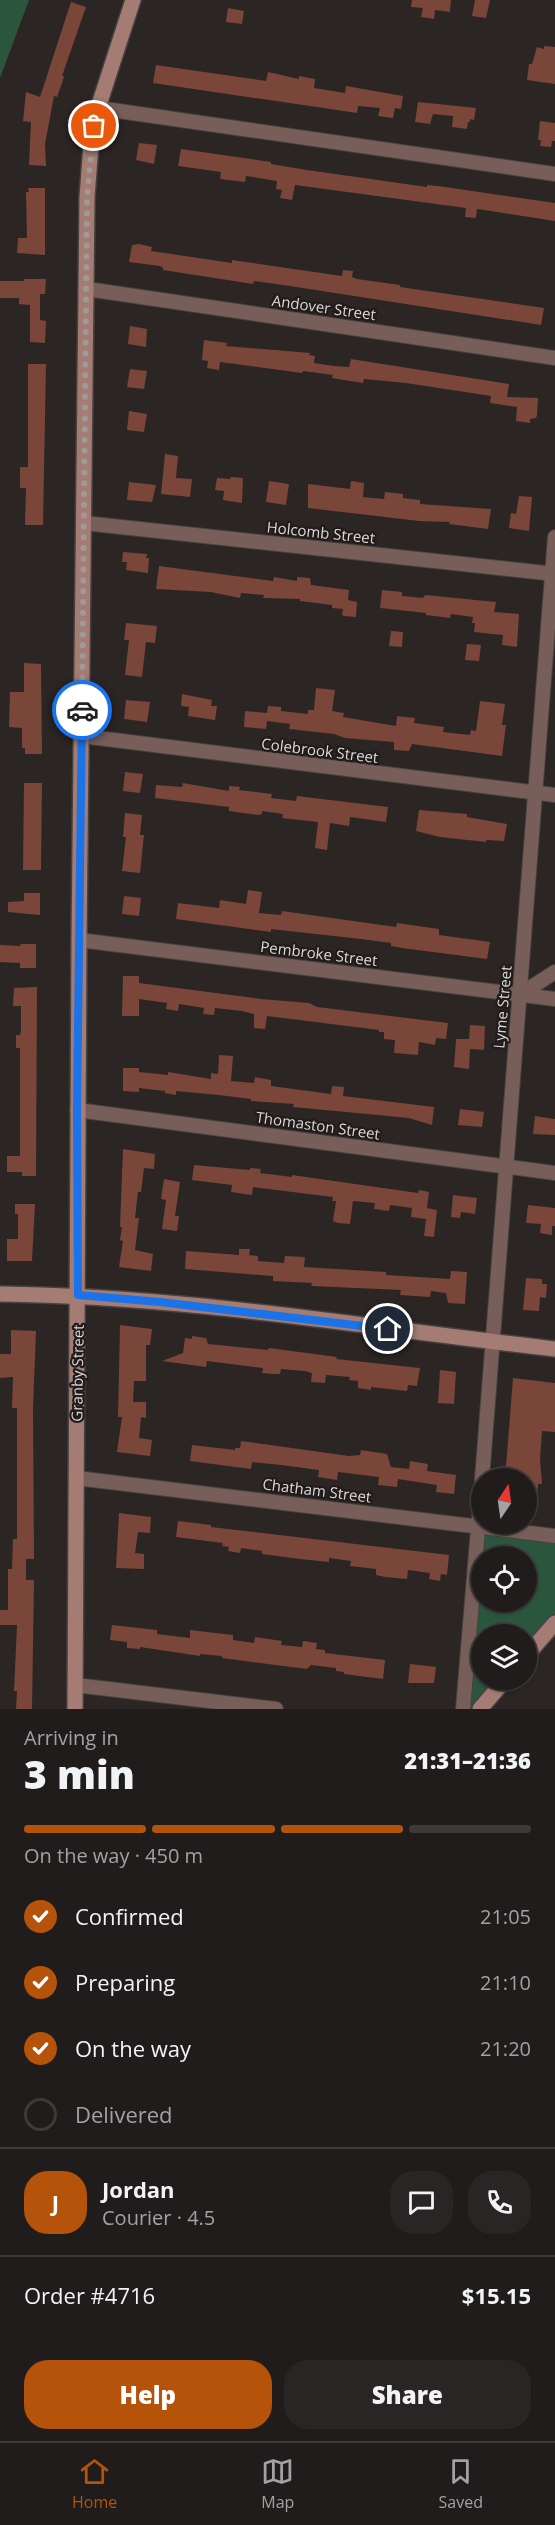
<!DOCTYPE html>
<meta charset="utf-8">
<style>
body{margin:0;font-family:"Open Sans",sans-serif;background:#282524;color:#f1f3f6;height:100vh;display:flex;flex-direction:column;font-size:22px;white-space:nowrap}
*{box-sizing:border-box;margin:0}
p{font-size:20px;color:#a2a1a3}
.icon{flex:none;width:33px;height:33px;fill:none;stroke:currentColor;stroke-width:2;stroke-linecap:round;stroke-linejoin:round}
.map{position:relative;height:1709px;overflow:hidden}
.panel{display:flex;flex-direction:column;background:#201c1b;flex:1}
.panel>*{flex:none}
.needle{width:39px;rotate:13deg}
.fabs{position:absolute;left:471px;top:1468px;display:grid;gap:12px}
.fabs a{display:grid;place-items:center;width:66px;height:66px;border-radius:50%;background:#201c1b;box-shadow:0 2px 4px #0004,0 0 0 2px #3d3a3a;font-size:30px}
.pin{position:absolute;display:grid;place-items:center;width:51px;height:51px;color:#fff;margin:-26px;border:3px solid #fff;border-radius:50%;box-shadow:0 2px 6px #0007}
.courier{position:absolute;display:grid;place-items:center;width:60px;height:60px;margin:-30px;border:4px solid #1a73e8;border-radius:50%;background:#fff;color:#222;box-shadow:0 2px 8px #0007}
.headline em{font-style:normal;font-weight:800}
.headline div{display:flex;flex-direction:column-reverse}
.headline{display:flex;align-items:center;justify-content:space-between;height:102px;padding:0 24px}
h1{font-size:39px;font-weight:800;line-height:45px}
.bar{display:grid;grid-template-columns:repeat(4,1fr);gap:9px 6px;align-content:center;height:72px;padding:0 24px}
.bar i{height:8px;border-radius:4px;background:#3d3a3a}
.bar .active{background:#b45309}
.bar p{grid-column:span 4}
.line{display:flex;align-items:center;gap:15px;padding:0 24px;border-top:2px solid #3d3a3a}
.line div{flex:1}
.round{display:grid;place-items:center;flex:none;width:63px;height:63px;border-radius:24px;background:#282524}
ol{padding:0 24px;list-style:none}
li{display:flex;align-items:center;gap:18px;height:66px}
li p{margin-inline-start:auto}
li .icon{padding:6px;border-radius:50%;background:#b45309;color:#fff;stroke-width:4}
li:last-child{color:#a2a1a3}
li i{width:33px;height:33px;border:3px solid #3d3a3a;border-radius:50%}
.cta{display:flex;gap:12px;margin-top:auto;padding:12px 24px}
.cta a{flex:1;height:69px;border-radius:24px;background:#b45309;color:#fff;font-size:24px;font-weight:800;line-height:69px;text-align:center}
.cta a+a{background:#282524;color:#f1f3f6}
.dock{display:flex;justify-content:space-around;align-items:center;height:84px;border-top:2px solid #3d3a3a;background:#201c1b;font-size:16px;color:#a2a1a3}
.dock a{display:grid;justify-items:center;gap:3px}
.dock .active{color:#b45309}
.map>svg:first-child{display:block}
.green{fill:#2b563e;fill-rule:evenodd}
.building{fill:#7a4639}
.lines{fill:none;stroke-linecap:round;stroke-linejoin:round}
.street-casing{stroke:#474241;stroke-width:16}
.secondary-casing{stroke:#474241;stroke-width:18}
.street{stroke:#775e58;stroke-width:14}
.secondary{stroke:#a47c73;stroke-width:15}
.done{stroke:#9f9a99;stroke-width:6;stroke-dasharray:0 10.8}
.route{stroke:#1a73e8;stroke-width:8}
.labels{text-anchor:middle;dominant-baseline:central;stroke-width:4.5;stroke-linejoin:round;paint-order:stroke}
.street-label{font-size:15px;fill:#ddd9d8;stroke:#211c1b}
</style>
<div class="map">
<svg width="555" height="1709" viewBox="0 0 555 1709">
<rect width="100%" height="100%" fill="#2b2524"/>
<g class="green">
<path d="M0 0H29L0 78Z"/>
<path d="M478 1526 555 1536V1623L527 1656 526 1635H482V1680H505L480 1709H463ZM482 1557H526V1602H482Z"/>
</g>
<g class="building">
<path d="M412 0H451L450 12 435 10 434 19 421 17 423 8 411 7Z"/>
<path d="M475 0H490L486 18 472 16Z"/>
<path d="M71 2 86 7 62 76H64L62 83 57 97 54 96 45 144 46 166 29 165 31 122 23 121 26 92 40 97Z"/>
<path d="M228 8 244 11 242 24 226 22Z"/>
<path d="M544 46 555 47V84L527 80 529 64H532L537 47 544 49Z"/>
<path d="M156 65 266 81 268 72 299 79V76L315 79 314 88 345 93 346 86 403 96 401 109 395 108 393 118 378 116 380 108 358 106 357 113 153 83Z"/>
<path d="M418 102 476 108 474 120 470 119V122H468L467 129 452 127 453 116 433 114 430 124 415 122Z"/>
<path d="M540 121 555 123V141H552L551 147 540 146 541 140H538Z"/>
<path d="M139 143 157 145 154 164 136 160Z"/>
<path d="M181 149 271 162V164L307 170 427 187V185L438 186 555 203V221L477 209 476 218 465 217 466 208 295 185 292 200 280 198 282 190 276 189 277 181 246 176 245 182 220 179 221 172 178 166Z"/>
<path d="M28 188H45V255L17 253 18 238H27L26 192H29Z"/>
<path d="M139 244 152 247 151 251 232 263V260L342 276 343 270 353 271 352 277 357 279 400 285V287L544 308 541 325 290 286 254 281 253 284 163 270V268L160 266 129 262 132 245Z"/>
<path d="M24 279H46L45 294H40V320L46 321 45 343 30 342V305L19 304V298H0V281H24Z"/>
<path d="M130 326 147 329 146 347 128 344Z"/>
<path d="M204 340 227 343 226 346 310 353 309 355 315 356 314 363 334 366 349 367 351 359 509 384 507 397 538 398 537 415 536 418 530 419V423L516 421 517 407 490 403 491 396 406 383 364 379 363 383 332 378 333 375 303 371 302 373 220 362 219 370 207 368 208 361 202 360Z"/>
<path d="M28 364H46L43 525H25L26 488H20V467H28Z"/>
<path d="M130 369 147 371 144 389 127 387Z"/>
<path d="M129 411 147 414 144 432 127 430Z"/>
<path d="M165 454 178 456 176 478 192 479 190 497 161 494Z"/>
<path d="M231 477 243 478 242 503 223 500 224 491 215 490 217 478 230 479Z"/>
<path d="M269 481 289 484 286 505 266 502Z"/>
<path d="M351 481 364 483 363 497 384 499 385 492 403 494V498L420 500V504L491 509 488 529 449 524 450 522 419 521 308 508V484L350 489Z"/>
<path d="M129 482 156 485 152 502 127 500Z"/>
<path d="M519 496 532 497 529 531 509 528 511 513 516 514Z"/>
<path d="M123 552 147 554 146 558H149L148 573 126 570 127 562H122Z"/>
<path d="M159 566 273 581 274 577 297 581V577L310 578 311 585 349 590 348 600 357 602 356 617 344 616 342 615 343 609 332 608V605L300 601V599L263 598 264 595 241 593 240 598 211 592 156 589Z"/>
<path d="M382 590 402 592V596L423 598 425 595 496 602 494 612 519 614 517 647 502 645 503 635 474 632 475 623H472L473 617 451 614 450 618 426 615V613L380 608Z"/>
<path d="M126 623 157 626 155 643 146 642 142 677 125 675 129 640H124Z"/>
<path d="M391 631 403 632 402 647 389 646Z"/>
<path d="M467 644 481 645 479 661 465 660Z"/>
<path d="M24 663 41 664 42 754H25V748H22V728L9 727 10 692H24Z"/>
<path d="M316 688 335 690 332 711 344 713 343 717 396 726 397 716 415 718 414 723 444 727 443 732 470 735 471 730 476 731 480 701 505 704 502 725H506L502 756 412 744 409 751 394 750V742L345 738 334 734 289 729 290 724 267 721 266 729 244 727 245 711 267 713 268 706 281 707V711L308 714V710H314Z"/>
<path d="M182 694 212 700 211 706H217L215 720 188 716 189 707 181 706Z"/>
<path d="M126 700 150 702 147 722 124 719Z"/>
<path d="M125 772 143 774 140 793 123 791Z"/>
<path d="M24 783H42L41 870H23Z"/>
<path d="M183 783 229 791V786L240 787 239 790 272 794 271 798 296 801 297 796 388 807 386 822 350 817 349 826 330 823 327 850 315 848 318 822 282 818 283 814 262 811V814L258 815 229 811V807L155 798 156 785 182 787Z"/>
<path d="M419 810 467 814V817L507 824 504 841 486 840V842L440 837 416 831Z"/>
<path d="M125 813 142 815 140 835H144L140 873 122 871 126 837H123Z"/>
<path d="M248 890 262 892 259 913 281 915 282 911 396 927 397 923 439 929V935L490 942 487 959 402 948 391 946V943L361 939 271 929V932L176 919 178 903 219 908 220 900 246 904Z"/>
<path d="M24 893H40V915L8 912V902L24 901Z"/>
<path d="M124 896 141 898 139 916 122 914Z"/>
<path d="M20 944H36V968H20V963L0 962V945L21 946Z"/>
<path d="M123 976H139V983L261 999 309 1003 317 1007 448 1023 446 1039 436 1038 435 1045 419 1042 418 1055 394 1053 395 1040 384 1039V1032H379V1030L267 1016 265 1029 254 1028V1014L242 1011 215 1008 214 1015 203 1014 204 1008 179 1004 178 1011 166 1009 167 1003 139 999V1016H122Z"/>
<path d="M37 987 36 1176H22V1172H7V1156H20V1048H16V1035H20L21 1030V1006H13L14 988Z"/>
<path d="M470 1025 485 1026 484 1050 470 1049 469 1069 454 1067 456 1039H469Z"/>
<path d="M219 1055 233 1056 231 1081 254 1083 255 1077 271 1080V1086L331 1094 332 1086 344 1087 343 1096 434 1107 432 1125 409 1118 293 1107 294 1104 251 1101V1099L219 1095 176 1091V1095L165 1093V1091L139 1088V1092L123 1091V1068H139V1072L168 1075V1072L211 1079V1073L218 1074Z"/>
<path d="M460 1109 484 1112 482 1127 458 1125Z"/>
<path d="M535 1116 555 1119V1135L533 1134Z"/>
<path d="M123 1149 155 1154 154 1169 144 1168 141 1192H138L135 1218H139L135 1250 153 1254 151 1271 119 1267 123 1241 120 1240 122 1227H120Z"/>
<path d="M194 1165 250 1170V1168L261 1169 260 1173 292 1177V1175L418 1193 419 1190 429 1192 427 1208 437 1210 434 1237 424 1236 426 1219 411 1217 412 1208 390 1205 389 1211 374 1209 375 1203 353 1201 350 1224 338 1223 333 1221 336 1201H332L333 1197 253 1187 252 1195 231 1192 232 1185 192 1180Z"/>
<path d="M164 1179 180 1182 175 1216H179L177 1231 162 1229 166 1200 161 1199Z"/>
<path d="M453 1195 477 1198 475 1214 461 1212 460 1218 451 1217Z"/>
<path d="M15 1204H35L32 1261H7V1239H18V1214H15Z"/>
<path d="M528 1205 555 1208V1226H552V1235L540 1233 541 1224 526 1223Z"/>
<path d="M239 1249H250L249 1255 258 1256V1261L284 1263 285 1256 305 1257 304 1267 386 1272V1275L450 1279 451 1271 467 1272 465 1304 448 1303 446 1293 431 1291 430 1297 400 1295 401 1290 311 1286 312 1283 273 1281V1276L185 1269 186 1251 239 1255Z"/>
<path d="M526 1278 542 1279V1284H547L546 1298 540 1297 539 1311 523 1310Z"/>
<path d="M120 1325 152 1329 150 1345H146V1381H134L133 1402H146V1418L141 1417 139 1438 152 1440 150 1456 117 1452 122 1417H118Z"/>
<path d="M11 1330 36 1331 33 1408 34 1559H26V1580H34L32 1709H16L17 1691H14L17 1625H0V1610H8V1569H12L13 1539H17V1408H12L13 1377 0 1378V1354H11Z"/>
<path d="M192 1336 206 1338 208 1344 268 1350 269 1348 337 1357 336 1359 420 1368 417 1386 408 1385 407 1391 371 1387V1390L358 1388V1381L349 1380 350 1377 326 1375 325 1383 311 1382 312 1373 305 1371 281 1369 280 1374H274L262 1373 263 1368 207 1361 206 1367 162 1361 183 1353 185 1338 192 1339Z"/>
<path d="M440 1370 456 1372 454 1404 438 1403Z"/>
<path d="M513 1378 555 1383V1432L542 1431 540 1459 542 1484H538L537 1503 526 1502V1479H505Z"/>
<path d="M241 1441 349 1456 360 1455 361 1450 387 1454 391 1467 409 1469 410 1461 428 1464 427 1471 456 1475 454 1494 436 1492 437 1485 398 1479 397 1487 378 1485 379 1477 338 1472 337 1480 318 1477 319 1470 281 1465 252 1462 251 1469 190 1461 192 1445 235 1450V1448H240Z"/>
<path d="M119 1513 151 1517 150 1533 138 1532 135 1553 144 1554V1569L116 1568Z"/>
<path d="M178 1521 211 1525V1527L449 1555 447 1575 441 1574 440 1581 429 1579 430 1573 408 1570 407 1579 385 1577 376 1575V1569L350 1566 351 1561 329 1558V1562L300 1559 262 1554V1551L241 1548 240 1553 228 1551 229 1547 222 1546 223 1543 176 1537Z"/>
<path d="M112 1625 157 1630V1634L190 1638V1630L233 1635V1640L254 1643 255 1637 282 1641 281 1645 302 1647 303 1641 317 1643 316 1649 325 1650V1653L385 1660 383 1679 344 1674V1672L336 1671V1668L311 1665 307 1669 222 1658V1656L200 1654V1656L140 1647V1649L127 1648V1642L110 1640Z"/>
<path d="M410 1664 436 1667 434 1683H408Z"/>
</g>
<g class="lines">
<defs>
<g id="street">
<path d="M98 108 555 174"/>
<path d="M87 289 555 358"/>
<path d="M84 523 555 574"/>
<path d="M82 736 555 795"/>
<path d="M79 940 555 999"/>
<path d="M519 995 555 972"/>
<path d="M77 1110 555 1173"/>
<path d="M76 1478 555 1536"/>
<path d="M482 1479 555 537"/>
<path d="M75 1685 276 1709"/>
<path d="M463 1709 482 1481"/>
</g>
<g id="secondary">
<path d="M0 1294C186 1296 371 1328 555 1349"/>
<path d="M526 1656 555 1623"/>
<path d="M75 1709 79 940 87 197 91 145 98 108 133 0"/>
<path d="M480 1709 505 1680"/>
</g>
</defs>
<use href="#street" class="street-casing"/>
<use href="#secondary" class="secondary-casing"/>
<use href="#street" class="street"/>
<use href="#secondary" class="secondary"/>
</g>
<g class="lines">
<path class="done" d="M82 710 87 196 94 126"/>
<path class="route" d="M82 710 77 1110 78 1295 160 1302 388 1329"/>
</g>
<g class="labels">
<g class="street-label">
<text transform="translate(324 307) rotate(8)">Andover Street</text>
<text transform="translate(321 532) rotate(6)">Holcomb Street</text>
<text transform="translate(320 750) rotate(7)">Colebrook Street</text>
<text transform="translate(319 953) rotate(7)">Pembroke Street</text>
<text transform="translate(502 1007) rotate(-85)">Lyme Street</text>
<text transform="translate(318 1125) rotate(8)">Thomaston Street</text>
<text transform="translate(77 1373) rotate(-89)">Granby Street</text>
<text transform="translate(317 1490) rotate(7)">Chatham Street</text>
</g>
</g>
</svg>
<div class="fabs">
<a><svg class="needle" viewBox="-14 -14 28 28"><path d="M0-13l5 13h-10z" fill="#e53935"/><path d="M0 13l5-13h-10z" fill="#a2a1a3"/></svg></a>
<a><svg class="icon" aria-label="locate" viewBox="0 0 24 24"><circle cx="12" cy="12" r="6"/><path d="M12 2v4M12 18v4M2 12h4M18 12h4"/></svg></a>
<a><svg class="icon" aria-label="layers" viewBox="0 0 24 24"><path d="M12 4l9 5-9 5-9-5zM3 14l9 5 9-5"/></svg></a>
</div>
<div class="pin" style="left:94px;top:126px;background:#ea580c"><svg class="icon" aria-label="bag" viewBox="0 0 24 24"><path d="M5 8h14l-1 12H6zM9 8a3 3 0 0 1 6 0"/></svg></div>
<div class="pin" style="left:388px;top:1329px;background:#1f2937"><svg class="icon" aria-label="home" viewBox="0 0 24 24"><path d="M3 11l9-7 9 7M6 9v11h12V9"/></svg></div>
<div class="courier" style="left:82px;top:710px"><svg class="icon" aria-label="car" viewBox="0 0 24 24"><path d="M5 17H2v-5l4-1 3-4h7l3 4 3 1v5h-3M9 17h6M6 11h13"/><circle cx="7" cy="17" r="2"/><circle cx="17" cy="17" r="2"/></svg></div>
</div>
<section class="panel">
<div class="headline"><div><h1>3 min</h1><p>Arriving in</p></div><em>21:31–21:36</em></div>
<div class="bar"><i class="active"></i><i class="active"></i><i class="active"></i><i></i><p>On the way · 450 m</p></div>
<ol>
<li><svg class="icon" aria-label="check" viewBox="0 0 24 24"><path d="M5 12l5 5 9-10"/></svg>Confirmed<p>21:05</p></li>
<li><svg class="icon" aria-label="check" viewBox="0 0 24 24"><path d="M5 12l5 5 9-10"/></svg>Preparing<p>21:10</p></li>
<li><svg class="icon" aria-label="check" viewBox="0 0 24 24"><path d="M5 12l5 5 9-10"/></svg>On the way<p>21:20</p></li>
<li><i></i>Delivered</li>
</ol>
<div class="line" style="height:108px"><b class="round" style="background:#b45309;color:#fff">J</b><div><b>Jordan</b><p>Courier · 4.5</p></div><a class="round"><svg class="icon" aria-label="chat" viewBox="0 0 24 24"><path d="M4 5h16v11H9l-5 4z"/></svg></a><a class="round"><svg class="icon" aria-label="phone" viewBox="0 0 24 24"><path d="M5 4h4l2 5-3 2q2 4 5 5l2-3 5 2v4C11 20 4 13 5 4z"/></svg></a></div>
<div class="line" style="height:78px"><div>Order #4716</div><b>$15.15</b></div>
<div class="cta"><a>Help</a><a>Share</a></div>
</section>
<nav class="dock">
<a class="active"><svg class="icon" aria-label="home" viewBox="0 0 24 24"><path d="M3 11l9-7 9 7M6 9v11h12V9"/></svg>Home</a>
<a><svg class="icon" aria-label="map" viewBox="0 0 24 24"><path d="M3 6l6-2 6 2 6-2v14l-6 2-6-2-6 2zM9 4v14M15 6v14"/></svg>Map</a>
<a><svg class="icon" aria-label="saved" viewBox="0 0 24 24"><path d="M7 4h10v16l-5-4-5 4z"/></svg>Saved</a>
</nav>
